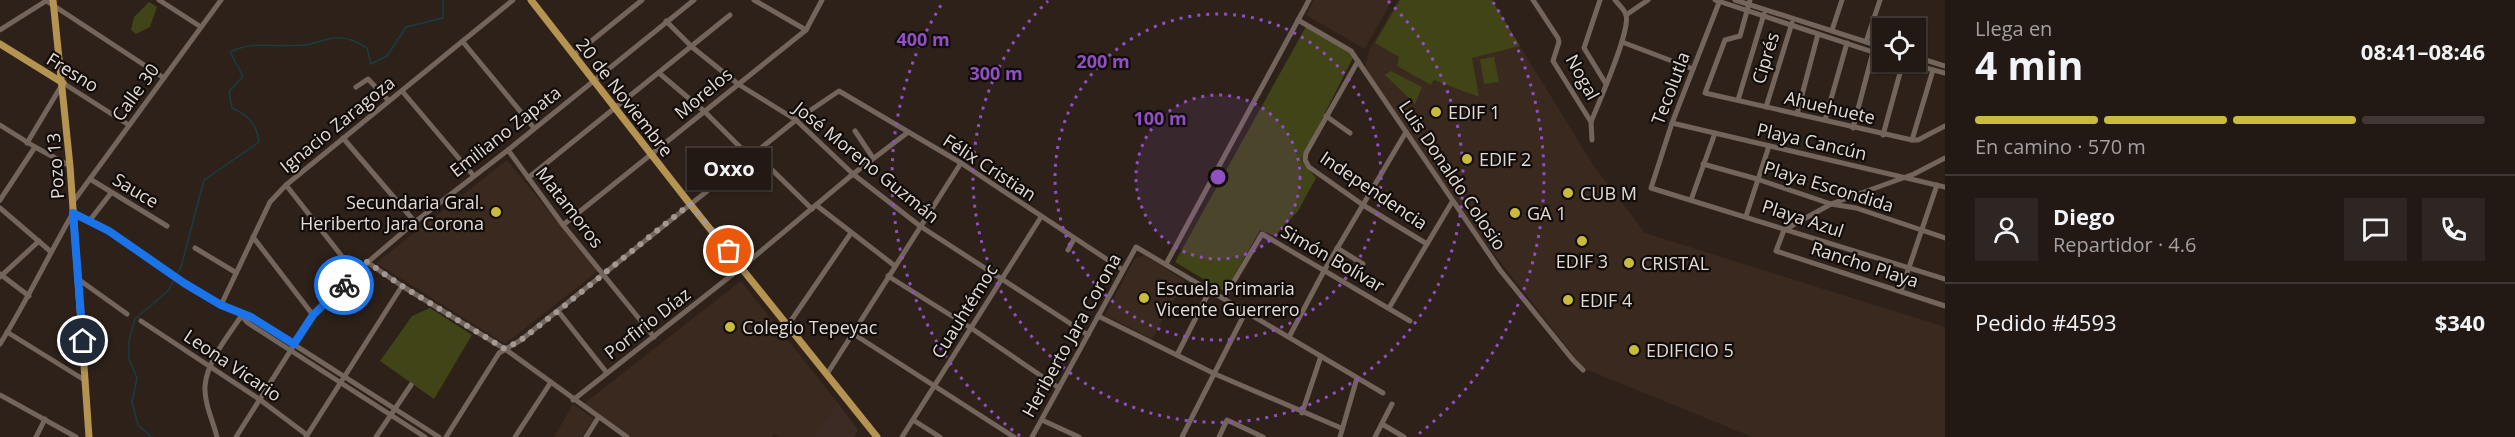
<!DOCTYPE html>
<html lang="es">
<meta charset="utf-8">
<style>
body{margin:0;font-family:"Open Sans",sans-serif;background:#2e2622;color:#f1f3f6;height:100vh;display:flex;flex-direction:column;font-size:22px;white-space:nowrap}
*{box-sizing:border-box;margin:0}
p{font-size:20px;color:#a2a0a0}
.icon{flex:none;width:33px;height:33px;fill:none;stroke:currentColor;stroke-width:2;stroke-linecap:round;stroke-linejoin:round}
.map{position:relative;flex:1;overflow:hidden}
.details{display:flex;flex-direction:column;background:#221914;width:570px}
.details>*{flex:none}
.tools{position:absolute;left:1872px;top:18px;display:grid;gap:12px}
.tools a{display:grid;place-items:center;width:54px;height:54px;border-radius:0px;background:#221914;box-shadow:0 2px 4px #0004,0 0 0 2px #3f3834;font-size:30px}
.pin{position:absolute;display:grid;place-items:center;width:51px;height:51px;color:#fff;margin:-26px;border:3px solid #fff;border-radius:50%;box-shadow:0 2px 6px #0007}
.courier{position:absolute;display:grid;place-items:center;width:60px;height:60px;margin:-30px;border:4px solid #1a73e8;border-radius:50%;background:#fff;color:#222;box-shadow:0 2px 8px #0007}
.bubble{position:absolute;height:42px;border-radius:0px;background:#221914;box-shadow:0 2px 4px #0004,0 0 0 2px #3f3834;font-size:20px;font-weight:700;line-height:42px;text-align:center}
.overview em{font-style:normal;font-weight:700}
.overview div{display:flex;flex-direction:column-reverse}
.overview{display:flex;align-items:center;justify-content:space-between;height:102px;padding:0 30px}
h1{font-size:39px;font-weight:700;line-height:45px}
.bar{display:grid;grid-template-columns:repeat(4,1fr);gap:9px 6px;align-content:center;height:72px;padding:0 30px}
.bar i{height:8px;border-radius:4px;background:#3f3834}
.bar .current{background:#c9bb3b}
.bar p{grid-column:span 4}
.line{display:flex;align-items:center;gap:15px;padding:0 30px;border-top:2px solid #3f3834}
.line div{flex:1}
.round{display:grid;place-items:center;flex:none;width:63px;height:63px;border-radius:0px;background:#2e2622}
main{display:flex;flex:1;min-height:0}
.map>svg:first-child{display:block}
.commercial{fill:#3c2b24}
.built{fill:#39291e}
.green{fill:#404416}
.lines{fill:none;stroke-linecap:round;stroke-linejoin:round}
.stream{stroke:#183d43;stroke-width:1.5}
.minor{stroke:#73655c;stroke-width:5}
.major{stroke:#b59351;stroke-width:7}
.done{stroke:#a39994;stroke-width:6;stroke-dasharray:0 10.8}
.route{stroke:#1a73e8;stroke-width:8}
.ring{fill:none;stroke:#904fc3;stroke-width:3;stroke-dasharray:3 6}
.poi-dot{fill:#c9bb3b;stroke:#110c09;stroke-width:2}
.labels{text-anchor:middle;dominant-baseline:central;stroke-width:4.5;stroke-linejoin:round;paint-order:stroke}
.street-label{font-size:18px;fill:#e2dad5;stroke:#110c09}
.poi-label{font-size:18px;fill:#e2dad5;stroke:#110c09;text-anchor:start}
.centre{fill:#904fc3;stroke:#110c09;stroke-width:3}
.ring-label{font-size:18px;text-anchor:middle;font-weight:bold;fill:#904fc3;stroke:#110c09;stroke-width:4.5;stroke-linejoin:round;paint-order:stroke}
</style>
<main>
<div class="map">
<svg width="1945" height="437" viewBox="0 0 1945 437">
<rect width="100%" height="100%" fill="#2d211a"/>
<path class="commercial" d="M837 402 858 430 854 437H814Z"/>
<g class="built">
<path d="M1314 0H1392L1365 49 1306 15Z"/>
<path d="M1398 0H1492L1593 165 1645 233 1945 327V437H1752L1583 368 1452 200 1365 67 1369 50Z"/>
<path d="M507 160 598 271 505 344 376 263Z"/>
<path d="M1144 255 1185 281 1152 339 1105 315 1135 258Z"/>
<path d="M741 281 837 402 814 437H779L774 434 772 437H630L582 405Z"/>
<path d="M573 404 594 419 582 437H554Z"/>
</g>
<g class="green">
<path d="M1400 0H1492L1520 46 1472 58 1479 97 1434 80 1431 85 1397 66 1399 57 1375 43Z"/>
<path d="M149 2 157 7 150 27 136 34 131 30 134 17Z"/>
<path d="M1308 23 1354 56 1301 160 1316 178 1298 211 1275 236 1260 230 1225 292 1175 262Z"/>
<path d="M1494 57 1499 82 1484 84 1480 59Z"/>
<path d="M1391 71 1422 87 1415 104 1385 75Z"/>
<path d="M430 308 472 335 434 399 380 361 412 316Z"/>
</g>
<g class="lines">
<path class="stream" d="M152 437 138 425 132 402 137 378 129 359V340L135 319 168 291 181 267 204 180 259 142C257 124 248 115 232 108L229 92 243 76 230 52C255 40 278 48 304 45 315 44 326 38 336 38 348 37 357 41 367 48L371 64 387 56 406 27 443 18V0"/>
<g class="minor">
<path d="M45 0 164 78"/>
<path d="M159 0 201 27"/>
<path d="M754 0 806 30"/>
<path d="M1533 0 1558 38 1559 42 1553 61 1591 122 1592 140"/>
<path d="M1600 0 1584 48 1606 84"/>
<path d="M1715 0 1882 55"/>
<path d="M1720 0 1672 123 1651 188 1945 279"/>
<path d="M1735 0 1882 47"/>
<path d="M1750 0 1740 36 1725 40 1705 93 1912 140H1918L1945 126"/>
<path d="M1626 15 1648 0"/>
<path d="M1298 20 1351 51 1500 270 1573 360 1583 370"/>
<path d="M666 21 692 47 738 84 796 120 853 174 920 226 1088 335"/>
<path d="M0 30 46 1"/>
<path d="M1832 30 1842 0"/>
<path d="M463 42 534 128"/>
<path d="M1622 42 1693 69"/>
<path d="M1866 42 1880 0"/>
<path d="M574 55 642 0"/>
<path d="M1916 57 1945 66"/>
<path d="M1358 61 1306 153 1305 160 1309 167 1363 205 1427 244"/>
<path d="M1904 62 1945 73"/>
<path d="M659 73 705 112 751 158"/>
<path d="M356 87 368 79 389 101"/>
<path d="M402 91 473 175"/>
<path d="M1738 100 1764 14"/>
<path d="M1766 107 1792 23"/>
<path d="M1797 114 1818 34"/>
<path d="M1326 116 1350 133"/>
<path d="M1825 120 1847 43"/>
<path d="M1591 122C1598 104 1631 31 1626 15 1625 10 1618 4 1615 0"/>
<path d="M1672 123 1945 187"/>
<path d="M0 125 35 147 70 166"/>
<path d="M1853 128 1873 52"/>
<path d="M855 131 873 158"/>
<path d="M1883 135 1903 62"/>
<path d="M343 138 415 222"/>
<path d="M1912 140 1933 70"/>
<path d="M27 143 63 83 129 125"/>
<path d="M508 150 563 225 654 337"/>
<path d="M756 154 812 209"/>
<path d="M1945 158 1914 174 1831 204 1784 230 1776 251 1945 306"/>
<path d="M1703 164 1757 179 1831 204 1856 208 1945 238"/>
<path d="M528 178 730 15"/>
<path d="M90 179 167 226"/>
<path d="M286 185 355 273"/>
<path d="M0 200 35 147"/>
<path d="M1691 200 1715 133"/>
<path d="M73 202 221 0"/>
<path d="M816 205 895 266"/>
<path d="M0 208 50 251"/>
<path d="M1746 216 1769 146"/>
<path d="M90 220 111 193"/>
<path d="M563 225 806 30 822 0"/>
<path d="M253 237 313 315"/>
<path d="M195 248 235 272"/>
<path d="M1337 248 1363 264"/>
<path d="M1068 250 1074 239"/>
<path d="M367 262 402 286 505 349 627 437"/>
<path d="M1166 264 1309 0"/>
<path d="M0 274 29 296"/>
<path d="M888 276 971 328 1059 388"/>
<path d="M0 277 39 241"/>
<path d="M78 279 127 314"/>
<path d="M1901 291 1937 185"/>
<path d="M1224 298 1262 234 1410 321"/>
<path d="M221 305 270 202 286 185 513 0"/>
<path d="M1389 308 1452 202"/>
<path d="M558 311 607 373"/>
<path d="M240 314 248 323 425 437"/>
<path d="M1098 316 1215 374 1341 428"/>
<path d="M141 321 259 399 307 435"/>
<path d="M788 325 851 233"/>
<path d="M7 332 86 381"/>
<path d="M852 333 1014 437"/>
<path d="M1289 337 1325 269 1406 132"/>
<path d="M0 344C27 301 48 256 73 213 136 241 185 297 251 317L439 437"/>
<path d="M1177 355 1210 290"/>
<path d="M827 374 961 163"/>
<path d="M0 395 76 437"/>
<path d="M573 400 742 267 853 174 907 133"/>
<path d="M1302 413 1321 356"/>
<path d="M913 420 940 437"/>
<path d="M1042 420 1079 437"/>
<path d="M1382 424 1404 437"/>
<path d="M36 437 45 419"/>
<path d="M217 437C213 421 204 403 205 386 207 361 228 336 242 315"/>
<path d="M236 437 313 315 355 273 415 222 508 150 694 0"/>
<path d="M306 437 402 286"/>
<path d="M376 437 411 385"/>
<path d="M446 437 499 353 521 340 796 120 839 91 961 163 1123 270"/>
<path d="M515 437 551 382"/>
<path d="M586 437 598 418"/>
<path d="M902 437 1041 217"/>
<path d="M1032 437 1136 247 1383 393"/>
<path d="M1182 437 1246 311"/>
<path d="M1219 437 1227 420 1263 437"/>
<path d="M1340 437 1357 378"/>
<path d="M1375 437 1392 404"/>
</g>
<g class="major">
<path d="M53 0 70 166 89 437"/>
<path d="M531 0 690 204 877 437"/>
<path d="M0 44 63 83"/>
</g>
</g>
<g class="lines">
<path class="done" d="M344 285 367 262 402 286 505 349 521 340 558 311 690 204 729 251"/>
<path class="route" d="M83 341 73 213 109 231 184 283 221 305 251 317 294 344 313 315 344 285"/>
</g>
<circle cx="1218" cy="177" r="82" fill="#904fc3" fill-opacity=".12"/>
<g class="ring">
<circle cx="1218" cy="177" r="82"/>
<circle cx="1218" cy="177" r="163"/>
<path d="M1388 1A245 245 0 1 1 1048 1"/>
<path d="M1020 436A326 326 0 0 1 943 2M1493 2A326 326 0 0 1 1416 436"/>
</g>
<g class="poi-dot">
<circle cx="1436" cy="112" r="6"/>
<circle cx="1467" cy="159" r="6"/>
<circle cx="1568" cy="193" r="6"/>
<circle cx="496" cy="212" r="6"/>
<circle cx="1515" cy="213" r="6"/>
<circle cx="1582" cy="241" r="6"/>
<circle cx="1629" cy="263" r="6"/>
<circle cx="1144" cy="298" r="6"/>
<circle cx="1568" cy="300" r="6"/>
<circle cx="730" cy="327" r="6"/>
<circle cx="1634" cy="350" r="6"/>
</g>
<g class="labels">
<g class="street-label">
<text transform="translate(1765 58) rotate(-73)">Ciprés</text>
<text transform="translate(73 72) rotate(32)">Fresno</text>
<text transform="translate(1583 77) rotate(61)">Nogal</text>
<text transform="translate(1670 88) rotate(-69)">Tecolutla</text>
<text transform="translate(135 92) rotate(-54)">Calle 30</text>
<text transform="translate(703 93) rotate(-40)">Morelos</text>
<text transform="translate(625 97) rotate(52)">20 de Noviembre</text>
<text transform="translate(1830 107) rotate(13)">Ahuehuete</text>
<text transform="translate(337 124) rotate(-39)">Ignacio Zaragoza</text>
<text transform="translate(505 131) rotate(-38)">Emiliano Zapata</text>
<text transform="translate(1812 141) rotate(13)">Playa Cancún</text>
<text transform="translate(867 162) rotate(39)">José Moreno Guzmán</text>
<text transform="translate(55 166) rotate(-94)">Pozo 13</text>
<text transform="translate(990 167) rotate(33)">Félix Cristian</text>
<text transform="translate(1453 175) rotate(56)">Luis Donaldo Colosio</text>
<text transform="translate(1829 186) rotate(17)">Playa Escondida</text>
<text transform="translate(136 190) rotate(31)">Sauce</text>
<text transform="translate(1374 190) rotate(34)">Independencia</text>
<text transform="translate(570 207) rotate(52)">Matamoros</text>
<text transform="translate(1803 218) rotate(18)">Playa Azul</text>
<text transform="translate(1333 258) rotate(30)">Simón Bolívar</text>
<text transform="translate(1865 264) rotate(18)">Rancho Playa</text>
<text transform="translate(964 311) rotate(-58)">Cuauhtémoc</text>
<text transform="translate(647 323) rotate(-38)">Porfirio Díaz</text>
<text transform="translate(1071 335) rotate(-61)">Heriberto Jara Corona</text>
<text transform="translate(233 365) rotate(34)">Leona Vicario</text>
</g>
<g class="poi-label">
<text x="1448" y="112">EDIF 1</text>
<text x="1479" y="159">EDIF 2</text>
<text x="1580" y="193">CUB M</text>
<text x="484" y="202" text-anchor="end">Secundaria Gral.<tspan x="484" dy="21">Heriberto Jara Corona</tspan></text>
<text x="1527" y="213">GA 1</text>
<text x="1582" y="261" text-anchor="middle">EDIF 3</text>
<text x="1641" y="263">CRISTAL</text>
<text x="1156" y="288">Escuela Primaria<tspan x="1156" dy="21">Vicente Guerrero</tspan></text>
<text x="1580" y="300">EDIF 4</text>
<text x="742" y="327">Colegio Tepeyac</text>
<text x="1646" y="350">EDIFICIO 5</text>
</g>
</g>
<circle cx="1218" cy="177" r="9" class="centre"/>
<g class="ring-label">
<text x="923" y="46">400 m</text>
<text x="1103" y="68">200 m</text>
<text x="996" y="80">300 m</text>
<text x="1160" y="125">100 m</text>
</g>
</svg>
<div class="tools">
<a><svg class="icon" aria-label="locate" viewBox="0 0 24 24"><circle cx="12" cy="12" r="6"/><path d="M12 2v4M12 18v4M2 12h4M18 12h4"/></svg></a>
</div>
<div class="pin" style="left:729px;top:251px;background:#ea580c"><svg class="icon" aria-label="bag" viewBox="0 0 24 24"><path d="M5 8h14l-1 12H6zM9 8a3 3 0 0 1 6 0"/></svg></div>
<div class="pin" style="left:83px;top:341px;background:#1f2937"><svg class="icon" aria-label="home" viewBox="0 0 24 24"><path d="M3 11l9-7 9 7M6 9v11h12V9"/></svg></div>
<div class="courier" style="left:344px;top:285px"><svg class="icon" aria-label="bike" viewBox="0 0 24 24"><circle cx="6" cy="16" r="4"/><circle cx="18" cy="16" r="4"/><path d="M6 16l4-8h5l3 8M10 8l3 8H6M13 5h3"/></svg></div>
<div class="bubble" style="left:687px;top:148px;width:84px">Oxxo</div>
</div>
<section class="details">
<div class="overview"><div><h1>4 min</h1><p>Llega en</p></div><em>08:41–08:46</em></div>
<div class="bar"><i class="current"></i><i class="current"></i><i class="current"></i><i></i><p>En camino · 570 m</p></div>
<div class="line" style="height:108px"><a class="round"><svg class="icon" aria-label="person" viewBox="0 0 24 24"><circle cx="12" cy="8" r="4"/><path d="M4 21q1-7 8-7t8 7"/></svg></a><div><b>Diego</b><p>Repartidor · 4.6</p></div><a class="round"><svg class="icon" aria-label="chat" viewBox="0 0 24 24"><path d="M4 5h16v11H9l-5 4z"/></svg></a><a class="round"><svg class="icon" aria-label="phone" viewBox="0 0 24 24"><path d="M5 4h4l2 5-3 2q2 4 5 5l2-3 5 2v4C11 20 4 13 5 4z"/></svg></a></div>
<div class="line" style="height:78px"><div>Pedido #4593</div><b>$340</b></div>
</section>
</main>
